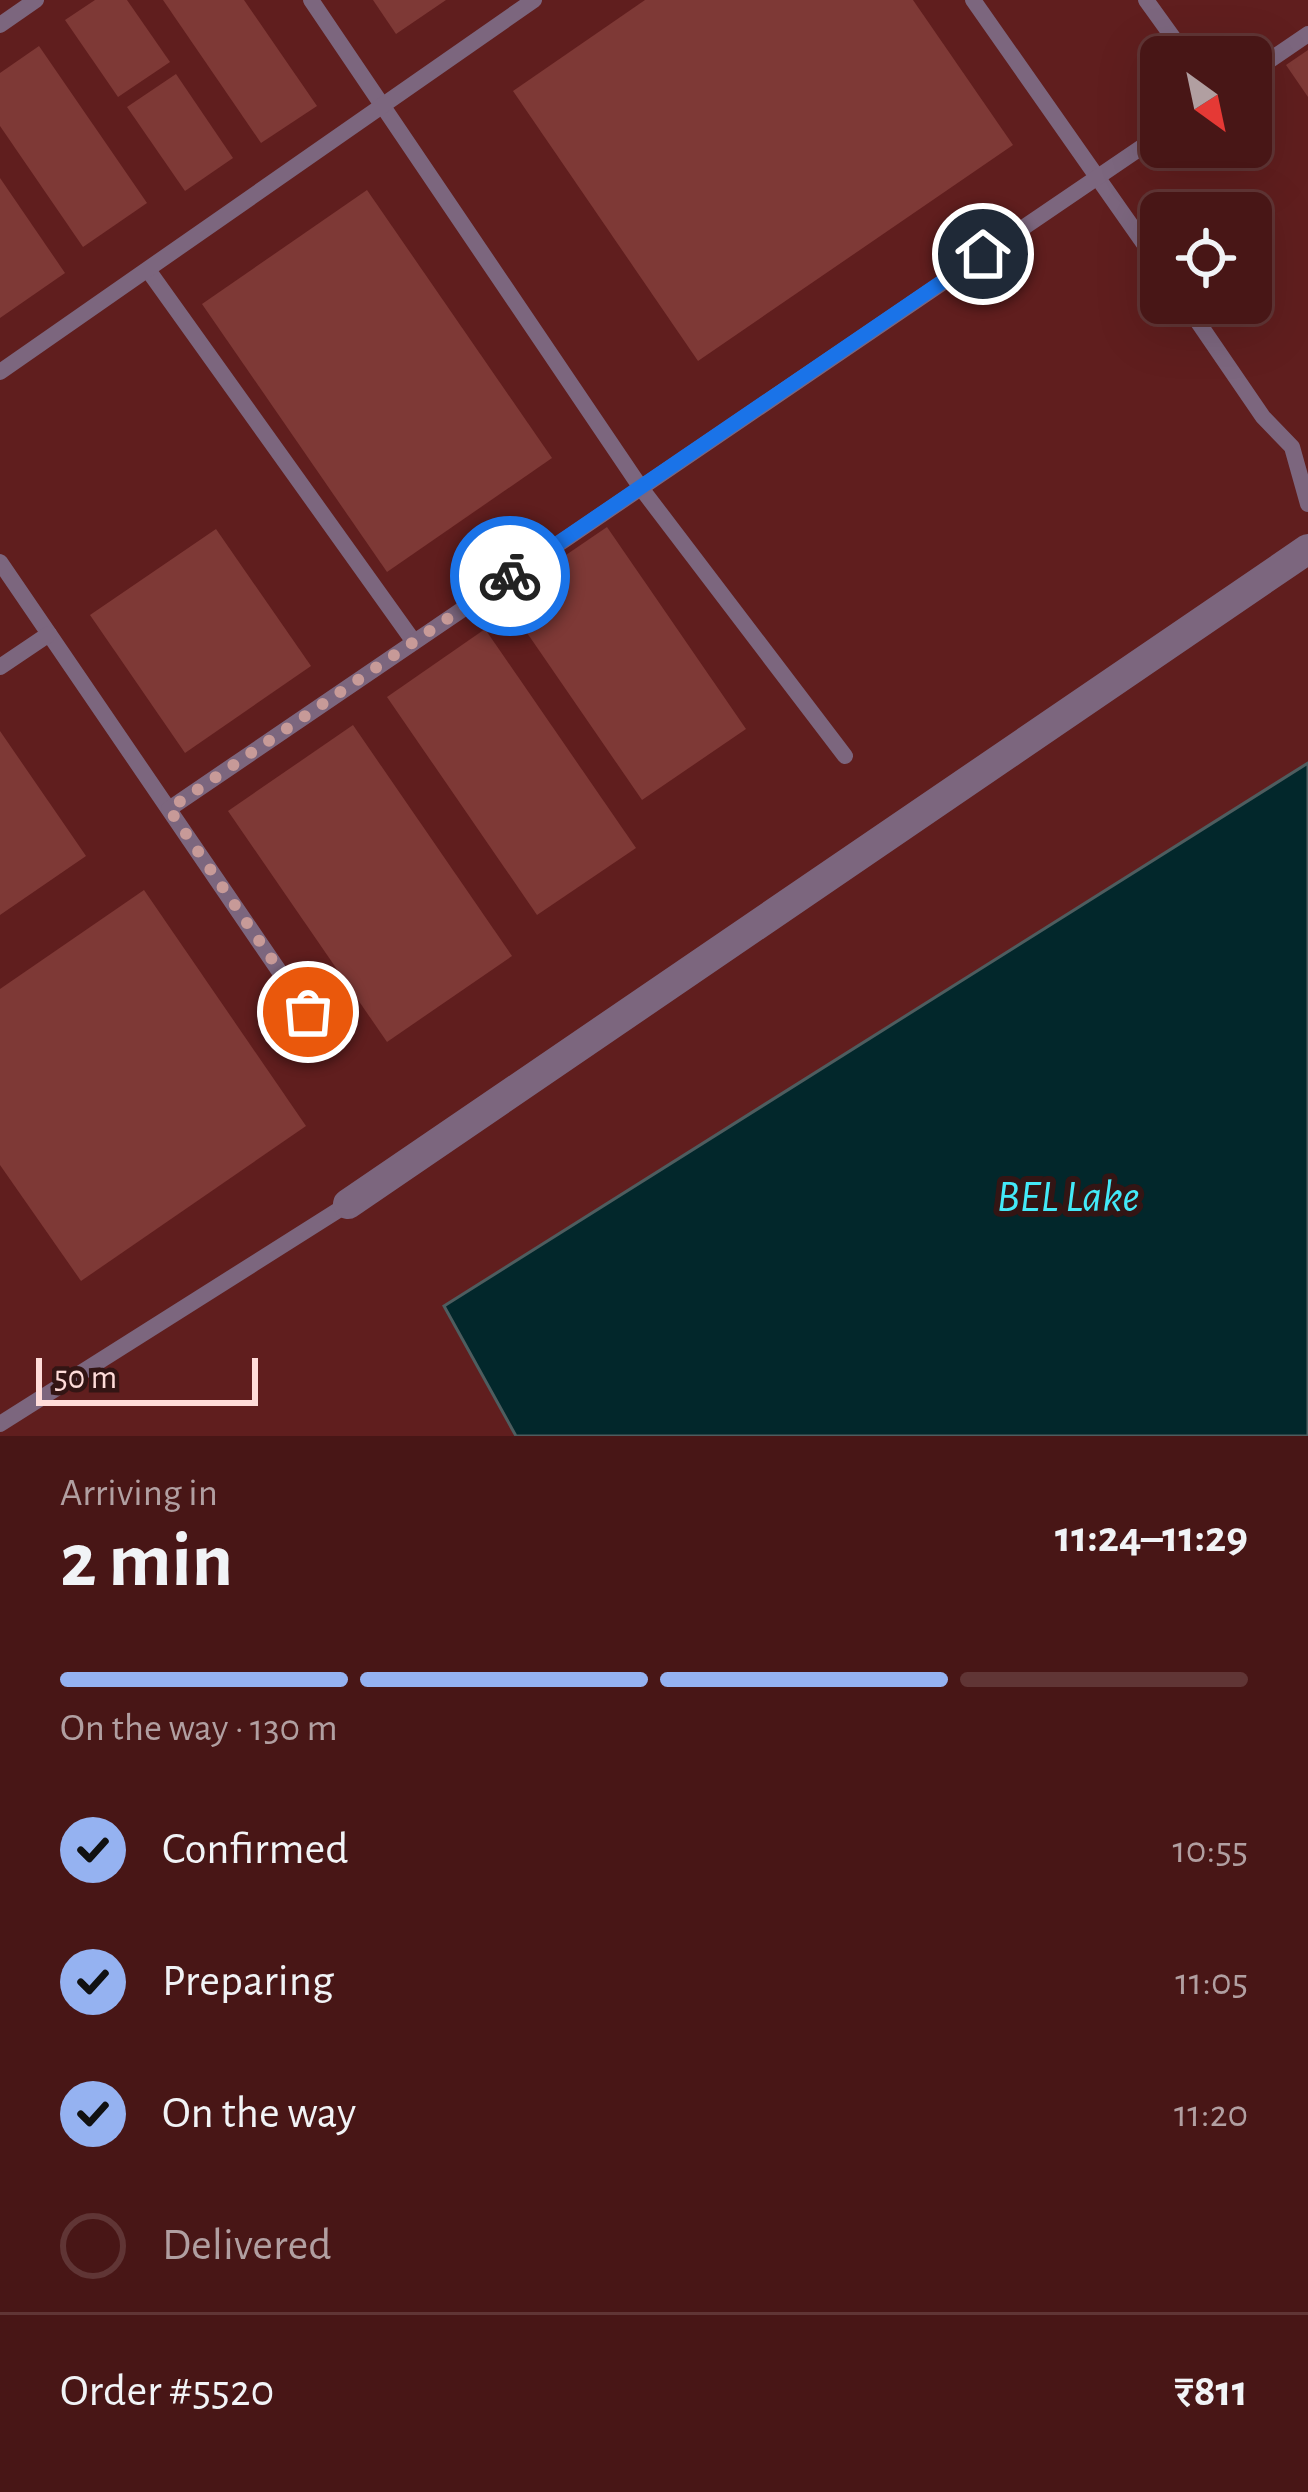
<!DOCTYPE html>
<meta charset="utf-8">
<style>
body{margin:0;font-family:"Alegreya Sans",sans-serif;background:#522323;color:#f1f3f6;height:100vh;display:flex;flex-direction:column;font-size:45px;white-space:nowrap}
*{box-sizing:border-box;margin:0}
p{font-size:39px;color:#b19fa1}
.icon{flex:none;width:66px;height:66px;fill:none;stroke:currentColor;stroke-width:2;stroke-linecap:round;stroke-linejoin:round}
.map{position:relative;height:1436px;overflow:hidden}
.details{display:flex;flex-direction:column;background:#481616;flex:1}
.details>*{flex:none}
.needle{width:78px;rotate:147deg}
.controls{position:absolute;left:1140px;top:36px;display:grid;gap:24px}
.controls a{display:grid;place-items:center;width:132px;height:132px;border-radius:18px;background:#481616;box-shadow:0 12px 48px #0002,0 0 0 3px #603535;font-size:60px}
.scale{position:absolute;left:36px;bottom:30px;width:222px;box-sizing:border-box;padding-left:12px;border:6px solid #ffdcd9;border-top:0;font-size:33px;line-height:42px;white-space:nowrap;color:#ffdcd9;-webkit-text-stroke:9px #331514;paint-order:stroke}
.pin{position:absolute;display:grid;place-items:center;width:102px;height:102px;color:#fff;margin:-51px;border:6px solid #fff;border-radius:50%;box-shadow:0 3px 12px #0007}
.courier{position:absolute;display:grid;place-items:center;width:120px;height:120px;margin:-60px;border:9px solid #1a73e8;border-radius:50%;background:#fff;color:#222;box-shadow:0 3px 15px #0007}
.overview em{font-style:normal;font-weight:600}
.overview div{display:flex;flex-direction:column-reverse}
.overview{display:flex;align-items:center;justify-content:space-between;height:204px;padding:0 60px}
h1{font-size:78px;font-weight:600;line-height:90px}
.bar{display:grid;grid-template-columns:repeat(4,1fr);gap:18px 12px;align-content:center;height:144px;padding:0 60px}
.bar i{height:15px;border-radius:9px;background:#603535}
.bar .on{background:#95b2f1}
.bar p{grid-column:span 4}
.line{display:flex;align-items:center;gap:30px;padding:0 60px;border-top:3px solid #603535}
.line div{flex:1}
ol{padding:0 60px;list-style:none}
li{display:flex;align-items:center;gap:36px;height:132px}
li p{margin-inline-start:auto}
li .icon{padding:12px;border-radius:50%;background:#95b2f1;color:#111;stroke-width:4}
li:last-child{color:#b19fa1}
li i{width:66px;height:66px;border:6px solid #603535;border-radius:50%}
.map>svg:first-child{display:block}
.water{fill:#02272b;stroke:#4e5d5f;stroke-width:3}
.building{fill:#7e3936}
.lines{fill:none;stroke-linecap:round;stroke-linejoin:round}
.lane{stroke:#7c667e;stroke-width:16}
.street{stroke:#7c667e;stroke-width:30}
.done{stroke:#c79a98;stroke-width:12;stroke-dasharray:0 21.6}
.route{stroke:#1a73e8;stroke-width:15}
.labels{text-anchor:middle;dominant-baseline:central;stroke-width:12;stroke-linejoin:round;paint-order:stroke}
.water-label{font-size:45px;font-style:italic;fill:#43e9f8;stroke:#331514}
</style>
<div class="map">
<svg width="1308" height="1436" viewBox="0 0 1308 1436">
<rect width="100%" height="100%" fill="#601e1e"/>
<path class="water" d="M1308 763V1436H516L444 1306Z"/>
<g class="building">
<path d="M95 0H127L170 62 118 97 65 20Z"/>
<path d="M163 0H244L317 106 261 143Z"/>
<path d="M373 0H446L396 34Z"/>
<path d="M645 0H913L1013 145 698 361 513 91Z"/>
<path d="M39 46 147 203 83 247 0 126V73Z"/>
<path d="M1308 50V97L1286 65Z"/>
<path d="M176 74 233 158 185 191 127 107Z"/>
<path d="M0 178 65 273 0 318Z"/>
<path d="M367 190 552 458 387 572 202 304Z"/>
<path d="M607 527 746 729 642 800 503 598Z"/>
<path d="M216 529 311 666 185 753 90 615Z"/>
<path d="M485 629 636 848 537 915 387 697Z"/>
<path d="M353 725 512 956 387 1042 228 811Z"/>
<path d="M0 731 86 856 0 915Z"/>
<path d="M144 890 306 1126 81 1281 0 1165V989Z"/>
</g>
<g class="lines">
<g class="lane">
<path d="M311 0 641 488 845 756"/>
<path d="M973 0 1161 268"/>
<path d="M1146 0 1187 57"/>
<path d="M0 25 36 0"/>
<path d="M1251 73 1308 34"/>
<path d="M148 270 414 642"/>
<path d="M1185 303 1263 417 1292 447 1308 504"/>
<path d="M0 372 534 0"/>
<path d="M0 562 307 1012"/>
<path d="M0 667 49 634"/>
<path d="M169 809 1161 134"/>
<path d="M0 1424 348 1204"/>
</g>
<path class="street" d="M348 1204 1308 549"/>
</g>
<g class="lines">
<path class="done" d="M308 1012 169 809 510 576"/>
<path class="route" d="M510 576 983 254"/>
</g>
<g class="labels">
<g class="water-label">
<text x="1068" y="1197">BEL Lake</text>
</g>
</g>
</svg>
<div class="controls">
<a><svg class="needle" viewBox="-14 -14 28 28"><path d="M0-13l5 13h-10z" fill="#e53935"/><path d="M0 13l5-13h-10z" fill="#b19fa1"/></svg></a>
<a><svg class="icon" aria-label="locate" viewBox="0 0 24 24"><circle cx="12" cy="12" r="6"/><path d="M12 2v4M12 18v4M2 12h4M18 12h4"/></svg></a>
</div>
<div class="scale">50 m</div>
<div class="pin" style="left:308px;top:1012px;background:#ea580c"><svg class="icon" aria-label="bag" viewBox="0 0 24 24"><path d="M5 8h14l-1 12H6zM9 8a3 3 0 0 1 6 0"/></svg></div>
<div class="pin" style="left:983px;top:254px;background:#1f2937"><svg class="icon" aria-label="home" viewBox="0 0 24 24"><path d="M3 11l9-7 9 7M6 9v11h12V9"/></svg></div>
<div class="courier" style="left:510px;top:576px"><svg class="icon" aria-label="bike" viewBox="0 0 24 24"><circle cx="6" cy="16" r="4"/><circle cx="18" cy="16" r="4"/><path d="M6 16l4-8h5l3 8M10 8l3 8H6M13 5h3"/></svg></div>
</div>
<section class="details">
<div class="overview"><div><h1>2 min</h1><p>Arriving in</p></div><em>11:24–11:29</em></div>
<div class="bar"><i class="on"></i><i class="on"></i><i class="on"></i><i></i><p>On the way · 130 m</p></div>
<ol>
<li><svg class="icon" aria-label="check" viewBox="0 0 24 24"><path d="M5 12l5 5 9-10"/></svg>Confirmed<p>10:55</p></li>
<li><svg class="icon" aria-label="check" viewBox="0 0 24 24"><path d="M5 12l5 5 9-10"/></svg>Preparing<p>11:05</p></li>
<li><svg class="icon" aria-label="check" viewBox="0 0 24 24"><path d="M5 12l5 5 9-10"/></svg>On the way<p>11:20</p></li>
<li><i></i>Delivered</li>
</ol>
<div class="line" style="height:156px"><div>Order #5520</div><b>₹811</b></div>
</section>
